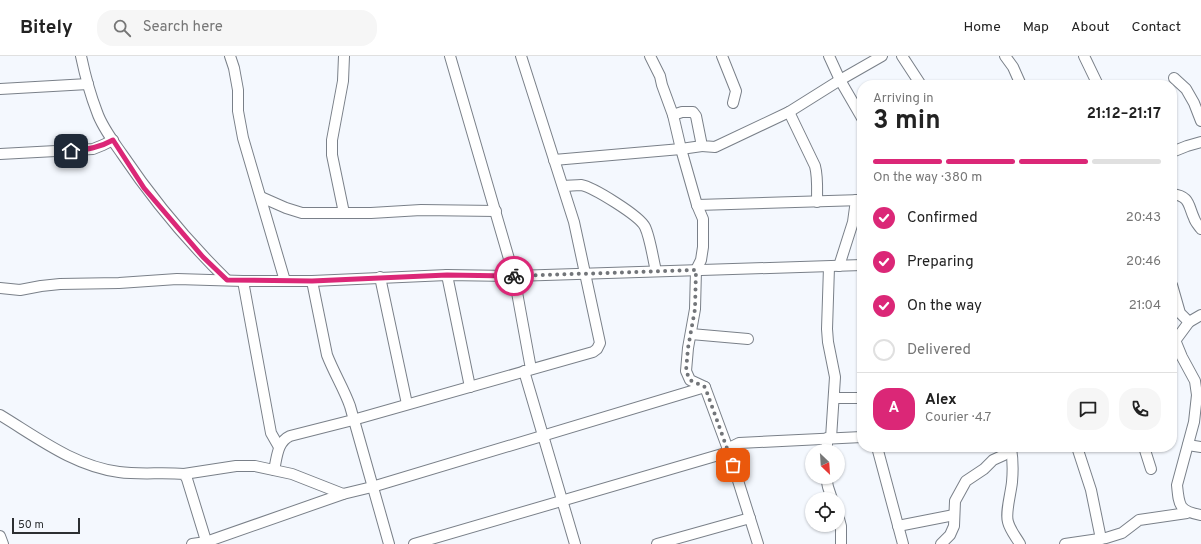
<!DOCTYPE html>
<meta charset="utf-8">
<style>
body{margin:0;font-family:Overpass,sans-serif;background:#f6f6f6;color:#222;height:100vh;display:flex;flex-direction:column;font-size:15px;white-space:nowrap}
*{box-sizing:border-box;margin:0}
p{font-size:13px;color:#767676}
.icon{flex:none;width:22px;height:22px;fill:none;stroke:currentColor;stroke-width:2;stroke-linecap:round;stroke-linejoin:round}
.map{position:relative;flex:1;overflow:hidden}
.sheet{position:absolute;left:857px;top:24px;width:320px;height:372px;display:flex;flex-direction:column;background:#fff;border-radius:16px;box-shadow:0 1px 3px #0004}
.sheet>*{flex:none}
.needle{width:26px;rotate:155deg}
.controls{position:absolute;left:805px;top:388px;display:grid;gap:8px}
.controls a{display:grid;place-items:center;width:40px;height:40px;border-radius:50%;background:#fff;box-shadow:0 1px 3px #0004;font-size:20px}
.scale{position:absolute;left:12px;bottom:10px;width:68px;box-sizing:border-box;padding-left:4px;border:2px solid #2c2f32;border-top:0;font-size:11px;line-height:14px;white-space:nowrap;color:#2c2f32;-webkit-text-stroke:3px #f4f8fe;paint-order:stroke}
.pin{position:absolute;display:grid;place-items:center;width:34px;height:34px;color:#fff;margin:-17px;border-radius:8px;box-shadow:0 2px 6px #0006}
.courier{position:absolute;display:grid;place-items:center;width:40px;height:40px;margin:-20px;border:3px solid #db2777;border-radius:50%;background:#fff;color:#222;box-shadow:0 1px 5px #0007}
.overview em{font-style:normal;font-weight:700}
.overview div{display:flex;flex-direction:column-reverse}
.overview{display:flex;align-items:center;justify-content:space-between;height:68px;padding:0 16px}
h1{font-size:26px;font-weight:700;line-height:30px}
.bar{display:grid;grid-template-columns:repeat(4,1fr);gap:6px 4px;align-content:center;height:48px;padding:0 16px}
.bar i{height:5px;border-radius:3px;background:#e0e0e0}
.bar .active{background:#db2777}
.bar p{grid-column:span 4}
.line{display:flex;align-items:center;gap:10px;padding:0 16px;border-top:1px solid #e0e0e0}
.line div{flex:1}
.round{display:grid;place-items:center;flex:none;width:42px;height:42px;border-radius:16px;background:#f6f6f6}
ol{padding:0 16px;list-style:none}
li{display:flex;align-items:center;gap:12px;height:44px}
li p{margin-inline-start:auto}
li .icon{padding:4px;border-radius:50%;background:#db2777;color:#fff;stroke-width:4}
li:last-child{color:#767676}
li i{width:22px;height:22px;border:2px solid #e0e0e0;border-radius:50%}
header{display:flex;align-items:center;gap:24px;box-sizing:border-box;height:56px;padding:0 20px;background:#fff;border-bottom:1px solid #e0e0e0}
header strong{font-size:19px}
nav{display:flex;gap:22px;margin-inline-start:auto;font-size:14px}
.search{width:280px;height:36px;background:#f6f6f6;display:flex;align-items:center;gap:10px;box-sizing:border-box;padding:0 14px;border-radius:16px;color:#767676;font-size:15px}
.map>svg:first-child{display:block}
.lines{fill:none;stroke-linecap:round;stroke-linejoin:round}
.street-casing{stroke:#7a8089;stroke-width:12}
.street{stroke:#fff;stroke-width:10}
.done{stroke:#727579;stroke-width:4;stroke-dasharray:0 7.2}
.route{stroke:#db2777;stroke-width:5}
</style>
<header>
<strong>Bitely</strong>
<div class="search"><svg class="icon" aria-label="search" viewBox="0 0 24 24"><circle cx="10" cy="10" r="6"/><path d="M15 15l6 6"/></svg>Search here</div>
<nav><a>Home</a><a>Map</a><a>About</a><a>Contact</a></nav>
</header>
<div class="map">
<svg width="1201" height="488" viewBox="0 0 1201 488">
<rect width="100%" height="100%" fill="#f4f8fe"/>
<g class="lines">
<defs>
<g id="street">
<path d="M81 0C85 19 90 38 97 56 102 71 113 85 122 98 153 144 187 185 227 224"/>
<path d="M230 0 234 12 238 34V55L243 82 285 225"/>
<path d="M344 0 343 25 332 84V99L344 157"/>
<path d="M450 0 514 220 531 313"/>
<path d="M650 0 660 20 662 29 673 59 681 93 697 149 703 163V191L701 204 696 214 695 253 688 292 686 315 690 324 705 331 729 396 758 488"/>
<path d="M722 0 736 35 733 47"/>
<path d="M829 0 840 24 862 62"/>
<path d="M902 0 921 29"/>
<path d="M1005 0 1013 11 1021 29"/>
<path d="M1084 0 1098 29"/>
<path d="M1174 22 1186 33 1194 47 1201 65"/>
<path d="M0 33 88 28"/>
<path d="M789 56 815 110C818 121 817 134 817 146"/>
<path d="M673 59 682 56H693L696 60 702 90 715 91 789 56 840 24 882 0"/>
<path d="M1172 96 1187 90 1201 86"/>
<path d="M0 98 93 93 103 89 113 84"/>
<path d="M554 104 681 93 702 90"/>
<path d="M563 130C569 130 575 129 581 129 593 131 640 160 645 171 650 181 653 203 656 215"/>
<path d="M1172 138C1190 140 1188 149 1194 162 1195 166 1199 170 1201 173"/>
<path d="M261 141 286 152 302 157H371L421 154 496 155"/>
<path d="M697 149 862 144"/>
<path d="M839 210 853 166 856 144"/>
<path d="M829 211 827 273 828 286 835 321 831 382"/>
<path d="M447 219 470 331"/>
<path d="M380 221 407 348"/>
<path d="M243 225 271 377 279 391"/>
<path d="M312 225 327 299C334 317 344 333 350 350L389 488"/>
<path d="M1172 229 1180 257 1189 266"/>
<path d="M0 232 20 234 41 230 60 228 119 227 177 223 243 225H312L447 219 514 220 862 209"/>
<path d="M691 278 748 283"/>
<path d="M1175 284 1182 301 1195 325 1197 339 1194 366 1177 429C1179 450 1179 455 1201 459"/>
<path d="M1172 289 1189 266 1201 259"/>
<path d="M524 315 575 488"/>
<path d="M834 342H862"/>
<path d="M0 359C38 382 74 410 119 416 140 419 162 416 184 418L187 423 207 488"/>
<path d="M1188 389 1201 391"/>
<path d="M877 391 903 488"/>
<path d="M1077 391 1091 434 1101 483"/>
<path d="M1144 391 1151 413"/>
<path d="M1011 392C1013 404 1013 415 1012 426 1011 437 1005 457 1008 466 1010 474 1016 481 1020 488"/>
<path d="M827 395V382"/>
<path d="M274 414C277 402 277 386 290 380L353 364 593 296 597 293 600 287 574 166 521 0"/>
<path d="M184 418 236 410H255L292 418 343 438 372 431 705 331"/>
<path d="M826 421 828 431 832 443"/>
<path d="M838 459 841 470V488"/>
<path d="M898 470 954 459"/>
<path d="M0 480 3 488"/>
<path d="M192 488 206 486 343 438"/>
<path d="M414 488 729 396 733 390 739 387 862 381"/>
<path d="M657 488 750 462"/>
<path d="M941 488 950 479 954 470 955 445 966 425 984 413 993 404 1004 399 1012 391"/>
<path d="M1065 488 1106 482 1122 477 1139 464 1187 457"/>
</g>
</defs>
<use href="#street" class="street-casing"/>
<use href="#street" class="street"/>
</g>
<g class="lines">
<path class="done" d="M514 220 696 214 695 253 688 292 686 315 690 324 705 331 733 409"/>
<path class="route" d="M71 95C86 94 99 92 113 84L144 132 203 201 227 224 312 225 447 219 514 220"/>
</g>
</svg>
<div class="controls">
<a><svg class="needle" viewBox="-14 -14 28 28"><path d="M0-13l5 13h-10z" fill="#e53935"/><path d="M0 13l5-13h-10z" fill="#767676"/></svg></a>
<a><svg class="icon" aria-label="locate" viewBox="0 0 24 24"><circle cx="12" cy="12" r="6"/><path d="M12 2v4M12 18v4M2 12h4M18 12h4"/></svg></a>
</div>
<div class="scale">50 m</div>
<div class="pin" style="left:733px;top:409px;background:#ea580c"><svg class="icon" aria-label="bag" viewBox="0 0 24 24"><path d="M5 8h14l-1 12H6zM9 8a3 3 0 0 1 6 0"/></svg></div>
<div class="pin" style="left:71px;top:95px;background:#1f2937"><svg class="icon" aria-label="home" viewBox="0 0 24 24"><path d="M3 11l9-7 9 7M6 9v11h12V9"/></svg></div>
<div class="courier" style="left:514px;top:220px"><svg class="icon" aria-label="bike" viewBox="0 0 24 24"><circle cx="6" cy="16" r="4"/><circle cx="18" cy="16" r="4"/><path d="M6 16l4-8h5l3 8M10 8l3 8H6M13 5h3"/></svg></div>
<section class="sheet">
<div class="overview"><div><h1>3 min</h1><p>Arriving in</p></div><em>21:12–21:17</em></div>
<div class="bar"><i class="active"></i><i class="active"></i><i class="active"></i><i></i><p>On the way · 380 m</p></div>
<ol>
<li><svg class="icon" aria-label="check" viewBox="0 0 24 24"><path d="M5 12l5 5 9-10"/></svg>Confirmed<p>20:43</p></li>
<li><svg class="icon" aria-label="check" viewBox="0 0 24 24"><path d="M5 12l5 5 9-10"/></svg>Preparing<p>20:46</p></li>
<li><svg class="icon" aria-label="check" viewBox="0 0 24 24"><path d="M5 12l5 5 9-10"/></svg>On the way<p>21:04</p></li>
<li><i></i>Delivered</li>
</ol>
<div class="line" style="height:72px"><b class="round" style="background:#db2777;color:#fff">A</b><div><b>Alex</b><p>Courier · 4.7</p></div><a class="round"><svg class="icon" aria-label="chat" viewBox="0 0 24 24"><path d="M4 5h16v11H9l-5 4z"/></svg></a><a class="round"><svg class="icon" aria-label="phone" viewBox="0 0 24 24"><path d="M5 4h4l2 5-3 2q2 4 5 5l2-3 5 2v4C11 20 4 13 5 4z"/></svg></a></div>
</section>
</div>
